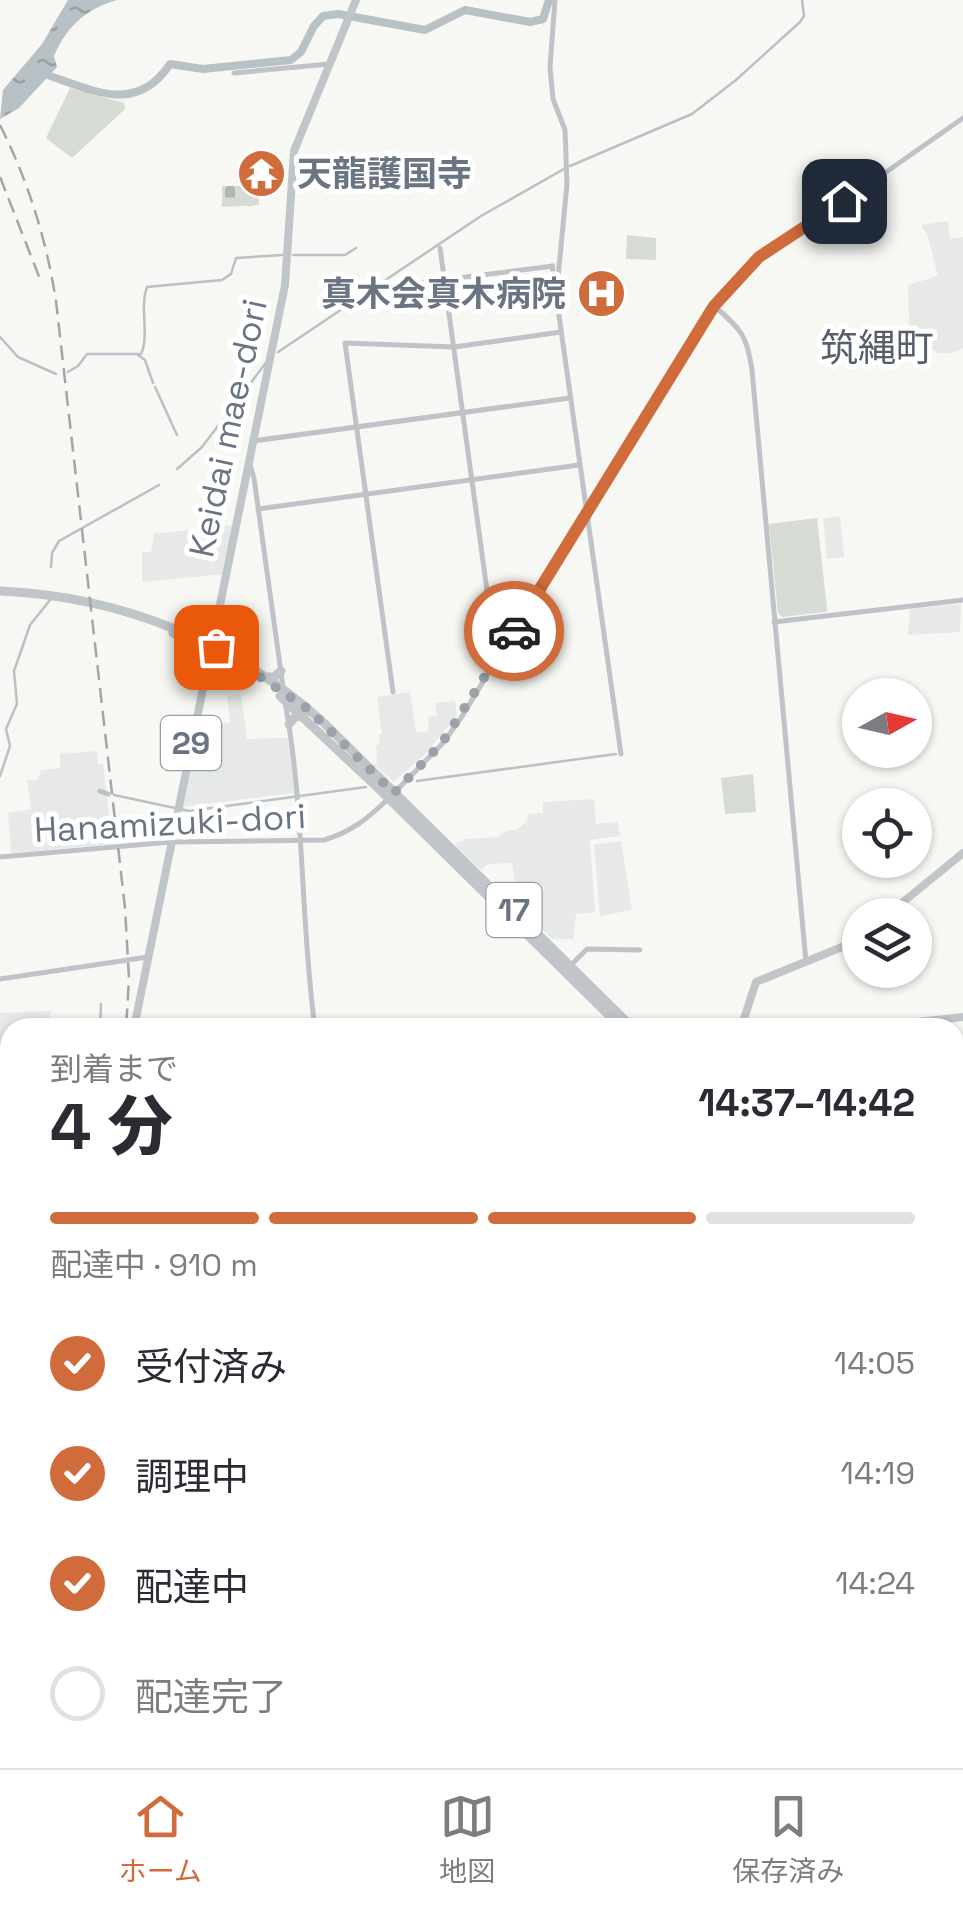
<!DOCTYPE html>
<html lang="ja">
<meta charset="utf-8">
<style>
body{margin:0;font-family:"Space Grotesk","Noto Sans JP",sans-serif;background:#f7f7f7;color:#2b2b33;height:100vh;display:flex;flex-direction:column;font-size:38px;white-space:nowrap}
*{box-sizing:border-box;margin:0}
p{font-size:32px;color:#7c7c81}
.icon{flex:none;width:55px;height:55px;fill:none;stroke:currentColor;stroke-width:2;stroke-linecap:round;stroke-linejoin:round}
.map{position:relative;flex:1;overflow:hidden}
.details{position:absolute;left:0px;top:1018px;width:965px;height:752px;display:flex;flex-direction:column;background:#fff;border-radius:30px 30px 0 0;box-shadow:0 2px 8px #0004}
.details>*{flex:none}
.needle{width:65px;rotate:82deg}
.buttons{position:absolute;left:842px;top:678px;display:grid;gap:20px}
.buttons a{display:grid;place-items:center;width:90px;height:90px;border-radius:50%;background:#fff;box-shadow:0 2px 8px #0004;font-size:50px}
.pin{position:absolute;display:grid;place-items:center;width:85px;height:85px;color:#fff;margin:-42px;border-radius:20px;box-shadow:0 5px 15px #0006}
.courier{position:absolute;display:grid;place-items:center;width:100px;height:100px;margin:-50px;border:8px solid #d06c3b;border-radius:50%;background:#fff;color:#222;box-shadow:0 2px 12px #0007}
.overview em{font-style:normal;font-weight:800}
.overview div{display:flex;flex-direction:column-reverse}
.overview{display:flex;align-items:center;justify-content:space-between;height:170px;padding:0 50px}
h1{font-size:65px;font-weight:800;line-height:75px}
.bar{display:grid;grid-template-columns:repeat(4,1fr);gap:15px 10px;align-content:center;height:120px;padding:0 50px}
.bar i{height:12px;border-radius:8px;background:#e1e1e2}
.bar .on{background:#d06c3b}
.bar p{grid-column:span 4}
ol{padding:0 50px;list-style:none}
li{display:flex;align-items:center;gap:30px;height:110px}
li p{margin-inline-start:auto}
li .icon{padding:10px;border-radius:50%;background:#d06c3b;color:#fff;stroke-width:4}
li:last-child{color:#7c7c81}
li i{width:55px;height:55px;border:5px solid #e1e1e2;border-radius:50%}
.tabs{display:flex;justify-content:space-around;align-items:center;height:140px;border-top:2px solid #e1e1e2;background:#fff;font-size:28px;color:#7c7c81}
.tabs a{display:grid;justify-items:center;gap:5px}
.tabs .on{color:#d06c3b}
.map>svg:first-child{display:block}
.built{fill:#e7e9e8}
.cemetery{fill:url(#cemetery-stones)}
.green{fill:#d6dbd4}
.water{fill:url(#water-ripples)}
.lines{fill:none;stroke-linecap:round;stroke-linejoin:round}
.stream{stroke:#b8c1c6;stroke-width:2.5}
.canal{stroke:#b8c1c6;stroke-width:5}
.river{stroke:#b8c1c6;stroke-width:8}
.tertiary{stroke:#bfc2c6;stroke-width:5}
.secondary{stroke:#c0c5ca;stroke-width:6}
.primary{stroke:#c0c5ca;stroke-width:8}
.trunk{stroke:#c0c5ca;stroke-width:9}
.rail{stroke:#a1a6ab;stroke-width:2.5;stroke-dasharray:15 8;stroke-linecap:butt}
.done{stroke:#9ba2aa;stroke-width:10;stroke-dasharray:0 18}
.route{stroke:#d06c3b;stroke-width:12}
.labels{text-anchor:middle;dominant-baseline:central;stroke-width:10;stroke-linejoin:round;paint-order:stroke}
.shield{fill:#fff;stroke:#969ea8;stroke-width:2.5}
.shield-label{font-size:32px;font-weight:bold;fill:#697582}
.poi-label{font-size:35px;font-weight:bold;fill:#697582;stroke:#fff;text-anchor:start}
.street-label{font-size:35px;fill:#697582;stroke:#fff}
.neighbourhood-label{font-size:38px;fill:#565f68;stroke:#fff}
</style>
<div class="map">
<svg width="963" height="1768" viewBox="0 0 963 1768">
<defs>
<pattern id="cemetery-stones" width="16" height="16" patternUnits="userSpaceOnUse" patternTransform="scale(2.5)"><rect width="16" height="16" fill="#d6dbd4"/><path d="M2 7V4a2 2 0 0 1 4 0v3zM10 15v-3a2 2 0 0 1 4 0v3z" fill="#b2b6b1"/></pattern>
<pattern id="water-ripples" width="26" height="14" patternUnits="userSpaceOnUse" patternTransform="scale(2.5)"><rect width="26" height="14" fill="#b8c1c6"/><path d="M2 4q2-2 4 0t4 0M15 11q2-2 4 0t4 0" fill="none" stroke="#9aa1a6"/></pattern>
</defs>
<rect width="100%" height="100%" fill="#f7f7f4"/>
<g class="built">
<path d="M948 221 950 239 963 237V348L952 353H939L926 347 910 348 908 285 938 276 928 237 921 225Z"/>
<path d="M840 516 844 557 827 559 823 519Z"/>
<path d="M233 525 224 574 142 582V552H151L154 534Z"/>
<path d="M961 604 960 632 908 635 910 609Z"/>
<path d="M410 692 416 733 429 731 428 717 437 716 435 703 455 701 457 716 424 755 394 782 373 764 377 763 376 746 380 743 379 735 382 734 377 697Z"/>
<path d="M241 694 247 739 288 738 295 793 181 807 198 725 230 723 227 696Z"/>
<path d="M97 751 98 764H103L112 844 11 853 8 813 31 809 27 779 37 781 41 770 60 768V754Z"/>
<path d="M594 799 596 824 618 822 620 836 590 840 595 912 576 914 573 939H552L519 907 512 863 488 864 481 870 454 844 466 839 498 837 508 830H517L527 821 528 814 543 813V802Z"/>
<path d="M621 841 632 910 600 916 594 845Z"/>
<path d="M51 1011 49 1027 10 1028V1118L0 1117V1013Z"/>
<path d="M0 1345H10V1418L0 1420Z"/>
</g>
<path class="cemetery" d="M222 186H258L259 205 222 207Z"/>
<g class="green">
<path d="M70 88 124 103 125 109 72 158 46 138Z"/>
<path d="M627 235 656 238V260L626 259Z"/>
<path d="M817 518 827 609 826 612 782 617 778 613 769 524Z"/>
<path d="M753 774 756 812 725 814 721 778Z"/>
</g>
<path class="water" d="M68 0H117C86 9 67 26 54 56L57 67 19 108 0 119 3 90 42 44Z"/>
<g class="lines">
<g class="stream">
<path d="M570 166 692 114 736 80 800 22 804 16 802 0"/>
<path d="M293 255H345L356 248"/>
<path d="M0 337 18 357 56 374"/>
<path d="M278 352 481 216 564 169"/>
<path d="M138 355 145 360 153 383"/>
<path d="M68 372 78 366 87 354H141C150 334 139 308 147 287L222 280 231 274 236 258 282 255"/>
<path d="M155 387 177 435"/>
<path d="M177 469 202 447 268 360"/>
<path d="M51 567 52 553 59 541 159 485"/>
<path d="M0 776 10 746 6 729 17 704 14 671 30 625 50 600"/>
<path d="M417 781 616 754"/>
<path d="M114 795 189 811 366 787"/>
<path d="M100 1027 101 1004"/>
<path d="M2 1181 3 1228 10 1271"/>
</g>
<path class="canal" d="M100 791 108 794"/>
<path class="river" d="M41 73C89 88 135 117 170 64L203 69 291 60 301 52 314 26 323 16 338 14 425 30 465 10 530 22 543 19 549 0"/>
<g class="tertiary">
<path d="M555 0 550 67 553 99 565 130 567 184 557 288"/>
<path d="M234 73 329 64"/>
<path d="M440 248 496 656"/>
<path d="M552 266 621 754"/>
<path d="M378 288 553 266"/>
<path d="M714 306C741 329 747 335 752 370L806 962"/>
<path d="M253 441 570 398"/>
<path d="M249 462 254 478 283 687"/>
<path d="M258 509 579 465"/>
<path d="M774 622 963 600"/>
<path d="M393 692 345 343 454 347 561 332"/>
<path d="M285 702C305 810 300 919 315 1028"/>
<path d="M395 792 443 743 461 718 675 366 714 306 740 274 774 246 845 201 963 118"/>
<path d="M0 857 171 842 324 840C351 832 367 819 387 800"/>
<path d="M570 966 587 949 640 950"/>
<path d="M0 979 148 957"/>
<path d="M0 1423 10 1421"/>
<path d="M955 1423 963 1431"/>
<path d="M955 1476 963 1446"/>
<path d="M0 1561H10"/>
<path d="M0 1565H10"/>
<path d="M955 1580 963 1581"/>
<path d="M373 1760V1768"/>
<path d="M656 1768 657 1760"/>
<path d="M745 1768 747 1760"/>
<path d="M875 1768 877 1760"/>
</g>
<g class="secondary">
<path d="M0 1726 10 1734"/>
<path d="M42 1760 53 1768"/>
</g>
<g class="primary">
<path d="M887 915 963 853"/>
<path d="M134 1028 285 285 294 151 356 0"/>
<path d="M741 1028 756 982 842 947 860 936"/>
<path d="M862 1028 963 1017"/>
<path d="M0 1176 10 1174"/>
</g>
<g class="trunk">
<path d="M0 591C120 596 235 642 324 723L633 1028"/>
<path d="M173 633 213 652"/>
<path d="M264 677H274L281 671"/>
<path d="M280 696 378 788 622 1028"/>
<path d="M289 724 296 716 304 717"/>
<path d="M955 1344 963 1352"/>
<path d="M955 1354 963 1362"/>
</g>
<g class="rail">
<path d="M0 125C28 181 46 238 56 301L125 908 129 979 126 1028"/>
<path d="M0 177 42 284"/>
<path d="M955 1121 963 1114"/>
<path d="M0 1566 10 1525"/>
<path d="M0 1745 10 1742"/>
</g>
</g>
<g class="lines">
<path class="done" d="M216 647 308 709 394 793 442 743 514 631"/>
<path class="route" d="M514 631 714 306 759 257 844 201"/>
</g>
<defs>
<symbol id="temple-disc" viewBox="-11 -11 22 22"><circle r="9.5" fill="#d06c3b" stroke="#fff"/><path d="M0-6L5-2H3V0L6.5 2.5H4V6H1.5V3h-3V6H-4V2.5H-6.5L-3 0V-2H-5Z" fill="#fff"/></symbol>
<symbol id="hospital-disc" viewBox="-11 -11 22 22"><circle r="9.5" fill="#d06c3b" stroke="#fff"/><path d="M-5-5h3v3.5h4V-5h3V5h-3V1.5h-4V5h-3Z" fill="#fff"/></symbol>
</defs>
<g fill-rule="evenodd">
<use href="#temple-disc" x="234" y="146" width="55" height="55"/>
<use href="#hospital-disc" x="574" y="266" width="55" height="55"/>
</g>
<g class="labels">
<g class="shield">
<rect x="161" y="716" width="60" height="54" rx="8"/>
<rect x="486.5" y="883" width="55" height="54" rx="8"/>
</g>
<g class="shield-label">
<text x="191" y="743">29</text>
<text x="514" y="910">17</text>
</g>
<g class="poi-label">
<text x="297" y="174">天龍護国寺</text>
<text x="566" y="294" text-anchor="end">真木会真木病院</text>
</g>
<g class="street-label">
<text transform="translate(228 428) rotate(-78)">Keidai mae-dori</text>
<text transform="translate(170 823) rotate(-3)">Hanamizuki-dori</text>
</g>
<g class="neighbourhood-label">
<text x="877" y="348">筑縄町</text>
</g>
</g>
</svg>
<div class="buttons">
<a><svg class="needle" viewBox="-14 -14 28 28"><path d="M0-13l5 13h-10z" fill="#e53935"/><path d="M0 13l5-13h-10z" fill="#7c7c81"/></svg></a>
<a><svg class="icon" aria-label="locate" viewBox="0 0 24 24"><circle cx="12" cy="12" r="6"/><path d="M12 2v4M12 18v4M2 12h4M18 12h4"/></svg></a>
<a><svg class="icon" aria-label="layers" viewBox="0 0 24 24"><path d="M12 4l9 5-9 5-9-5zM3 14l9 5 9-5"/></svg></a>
</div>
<div class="pin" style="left:216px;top:647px;background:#ea580c"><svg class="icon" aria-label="bag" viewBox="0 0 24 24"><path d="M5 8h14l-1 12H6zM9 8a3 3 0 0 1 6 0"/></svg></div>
<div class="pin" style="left:844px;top:201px;background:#1f2937"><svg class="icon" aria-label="home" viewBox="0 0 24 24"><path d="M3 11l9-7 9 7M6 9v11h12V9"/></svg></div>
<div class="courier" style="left:514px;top:631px"><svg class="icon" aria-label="car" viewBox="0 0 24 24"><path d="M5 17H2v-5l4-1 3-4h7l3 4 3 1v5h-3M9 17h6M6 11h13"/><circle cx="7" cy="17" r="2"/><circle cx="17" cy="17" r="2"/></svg></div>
<section class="details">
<div class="overview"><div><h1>4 分</h1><p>到着まで</p></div><em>14:37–14:42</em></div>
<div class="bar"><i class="on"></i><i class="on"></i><i class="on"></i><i></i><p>配達中 · 910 m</p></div>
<ol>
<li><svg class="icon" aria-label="check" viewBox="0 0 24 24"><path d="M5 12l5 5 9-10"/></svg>受付済み<p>14:05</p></li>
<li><svg class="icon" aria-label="check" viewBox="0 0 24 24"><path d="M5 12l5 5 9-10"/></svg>調理中<p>14:19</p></li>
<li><svg class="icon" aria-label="check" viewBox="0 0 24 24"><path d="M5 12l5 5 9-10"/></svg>配達中<p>14:24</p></li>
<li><i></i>配達完了</li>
</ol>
</section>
</div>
<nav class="tabs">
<a class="on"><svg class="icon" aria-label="home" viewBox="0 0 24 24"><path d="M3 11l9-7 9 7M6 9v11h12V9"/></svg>ホーム</a>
<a><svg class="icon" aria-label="map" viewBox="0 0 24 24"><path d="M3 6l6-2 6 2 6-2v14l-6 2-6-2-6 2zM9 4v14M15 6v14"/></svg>地図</a>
<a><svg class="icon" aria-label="saved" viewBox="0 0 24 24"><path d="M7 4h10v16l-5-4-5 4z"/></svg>保存済み</a>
</nav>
